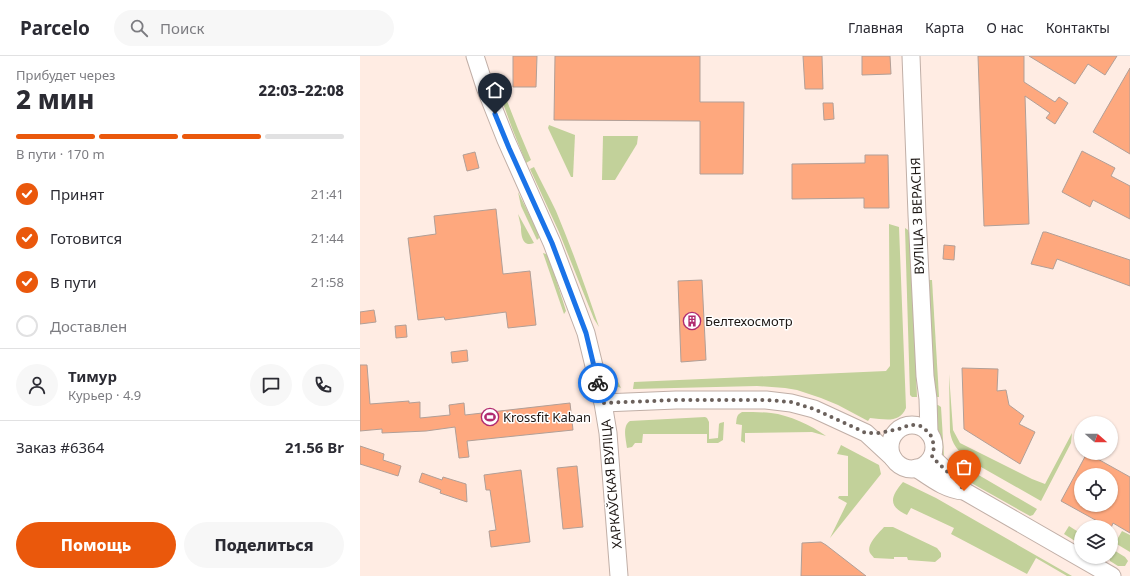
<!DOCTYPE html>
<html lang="ru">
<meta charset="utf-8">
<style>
body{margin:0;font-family:"Noto Sans",sans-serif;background:#f7f7f7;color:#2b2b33;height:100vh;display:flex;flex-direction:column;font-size:15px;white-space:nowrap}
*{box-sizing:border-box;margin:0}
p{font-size:13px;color:#7c7c81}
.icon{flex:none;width:22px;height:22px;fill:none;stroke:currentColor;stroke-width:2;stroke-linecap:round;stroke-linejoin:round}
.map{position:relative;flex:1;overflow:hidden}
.panel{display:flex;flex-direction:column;background:#fff;width:360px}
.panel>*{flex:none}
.needle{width:26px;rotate:110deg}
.buttons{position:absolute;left:714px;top:360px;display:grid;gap:8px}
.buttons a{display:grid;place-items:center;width:44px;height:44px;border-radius:50%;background:#fff;box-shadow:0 1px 3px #0004;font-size:20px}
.pin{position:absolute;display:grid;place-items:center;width:34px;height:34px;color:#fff;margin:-41px -17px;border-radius:50% 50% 50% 0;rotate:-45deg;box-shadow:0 0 4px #0007}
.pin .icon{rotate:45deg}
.courier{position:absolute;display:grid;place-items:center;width:40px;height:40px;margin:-20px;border:3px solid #1a73e8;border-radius:50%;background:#fff;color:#222;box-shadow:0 1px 5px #0007}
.headline em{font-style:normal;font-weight:800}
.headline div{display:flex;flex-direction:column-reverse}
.headline{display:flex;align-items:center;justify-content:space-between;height:68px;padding:0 16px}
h1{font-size:26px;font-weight:800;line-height:30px}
.bar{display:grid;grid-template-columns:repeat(4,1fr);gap:6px 4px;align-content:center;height:48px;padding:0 16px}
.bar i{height:5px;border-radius:3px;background:#e1e1e2}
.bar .on{background:#ea580c}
.bar p{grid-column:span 4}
.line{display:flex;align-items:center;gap:10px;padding:0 16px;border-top:1px solid #e1e1e2}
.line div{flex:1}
.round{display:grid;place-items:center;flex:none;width:42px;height:42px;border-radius:21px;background:#f7f7f7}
ol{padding:0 16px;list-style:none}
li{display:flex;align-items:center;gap:12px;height:44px}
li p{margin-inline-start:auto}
li .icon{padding:4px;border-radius:50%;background:#ea580c;color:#fff;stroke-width:4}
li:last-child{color:#7c7c81}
li i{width:22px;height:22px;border:2px solid #e1e1e2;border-radius:50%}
.cta{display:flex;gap:8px;margin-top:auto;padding:8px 16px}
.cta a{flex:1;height:46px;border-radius:24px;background:#ea580c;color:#fff;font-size:16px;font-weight:800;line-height:46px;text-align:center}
.cta a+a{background:#f7f7f7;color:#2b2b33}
header{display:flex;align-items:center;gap:24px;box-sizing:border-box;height:56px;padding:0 20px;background:#fff;border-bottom:1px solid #e1e1e2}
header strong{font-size:19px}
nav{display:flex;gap:22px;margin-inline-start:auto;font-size:14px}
.search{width:280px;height:36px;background:#f7f7f7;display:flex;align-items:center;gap:10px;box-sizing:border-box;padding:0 14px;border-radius:22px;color:#7c7c81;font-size:15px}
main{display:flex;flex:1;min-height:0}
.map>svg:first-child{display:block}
.green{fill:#c2d19a}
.building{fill:#fea87e;stroke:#b19f97;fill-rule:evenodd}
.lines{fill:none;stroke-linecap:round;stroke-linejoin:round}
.secondary-casing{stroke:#c1afa7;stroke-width:19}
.secondary{stroke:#fff;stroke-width:17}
.done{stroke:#6b615c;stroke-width:4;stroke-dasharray:0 7.2}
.route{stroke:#1a73e8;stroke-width:5}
.labels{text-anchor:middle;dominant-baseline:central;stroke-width:3;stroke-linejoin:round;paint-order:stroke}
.street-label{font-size:13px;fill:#1c1613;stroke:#fff}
.poi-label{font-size:13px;fill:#1c1613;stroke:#fff;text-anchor:start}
</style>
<header>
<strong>Parcelo</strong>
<div class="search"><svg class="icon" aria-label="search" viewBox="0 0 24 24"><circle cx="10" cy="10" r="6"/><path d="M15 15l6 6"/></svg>Поиск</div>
<nav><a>Главная</a><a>Карта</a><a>О нас</a><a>Контакты</a></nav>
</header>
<main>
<section class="panel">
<div class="headline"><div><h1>2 мин</h1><p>Прибудет через</p></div><em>22:03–22:08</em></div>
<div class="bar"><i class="on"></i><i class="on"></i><i class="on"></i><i></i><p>В пути · 170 m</p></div>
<ol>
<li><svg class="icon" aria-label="check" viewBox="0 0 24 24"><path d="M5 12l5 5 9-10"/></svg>Принят<p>21:41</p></li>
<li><svg class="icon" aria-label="check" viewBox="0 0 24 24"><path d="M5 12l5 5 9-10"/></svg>Готовится<p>21:44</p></li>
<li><svg class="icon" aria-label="check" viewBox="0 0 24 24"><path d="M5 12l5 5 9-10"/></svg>В пути<p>21:58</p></li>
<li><i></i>Доставлен</li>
</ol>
<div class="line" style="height:72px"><a class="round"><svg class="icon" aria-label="person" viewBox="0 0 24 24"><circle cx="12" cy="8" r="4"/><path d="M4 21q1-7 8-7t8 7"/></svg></a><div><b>Тимур</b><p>Курьер · 4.9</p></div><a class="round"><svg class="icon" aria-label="chat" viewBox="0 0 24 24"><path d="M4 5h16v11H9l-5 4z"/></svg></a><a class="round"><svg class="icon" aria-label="phone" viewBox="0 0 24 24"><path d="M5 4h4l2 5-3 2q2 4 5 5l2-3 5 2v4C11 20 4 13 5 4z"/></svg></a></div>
<div class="line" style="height:52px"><div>Заказ #6364</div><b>21.56 Br</b></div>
<div class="cta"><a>Помощь</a><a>Поделиться</a></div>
</section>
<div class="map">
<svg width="770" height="520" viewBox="0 0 770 520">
<rect width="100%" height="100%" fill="#ffece3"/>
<g class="green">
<path d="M140 27 158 73 171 104 166 107 152 72 136 28Z"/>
<path d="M189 69 215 79 213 121H211L188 72Z"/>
<path d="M243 80H278L277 88 255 124H242Z"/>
<path d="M174 111C181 126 189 140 196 155 212 193 226 232 239 271L234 263 199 176 170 113Z"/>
<path d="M158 136 178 176 179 182 177 184 161 150Z"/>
<path d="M158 158 174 187C162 192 161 178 161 171 160 166 159 162 158 158Z"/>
<path d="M529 168 539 171 546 352C539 368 525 363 510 362L508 365 478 349 461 342 437 334 425 332 397 330 273 333 274 326 526 315 530 310Z"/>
<path d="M545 172 548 174 551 183 557 341H552L550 339Z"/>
<path d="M183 197 186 198 189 201 206 255 204 258Z"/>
<path d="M568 224H572L579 341H573Z"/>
<path d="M251 311 261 332 256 330 248 323V316Z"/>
<path d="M589 318 593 374 600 387 672 423 685 428 712 377 711 387 681 445 607 403C598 395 592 388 590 376Z"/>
<path d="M574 349H578L581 351 584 400 582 404 577 393 575 383Z"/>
<path d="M382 356C391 356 401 356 411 357 429 359 451 369 466 380L452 376 385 377V387L381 385 382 369 376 368C377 362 376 359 382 356Z"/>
<path d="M345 361 347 362 349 366V383L358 382 359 368 360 367 364 366 363 384 358 387H347V378H283L282 387H275L272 391 267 392C266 383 262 370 270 365Z"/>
<path d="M481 389 519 409 521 418 470 482 487 447 478 442 479 440H488V400L477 398Z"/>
<path d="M594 402 598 407 677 453 673 459 670 460 590 415 586 410 591 403Z"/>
<path d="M543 426 576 442 712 520H707L676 502 667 518 591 478 594 472 551 452 547 459C527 450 531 440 543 426Z"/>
<path d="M709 470 720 477 715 485 704 478Z"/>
<path d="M524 471H533L577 492 581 497V501L575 506 548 504 547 501H534V503L514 502C513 500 511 499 510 497 506 488 519 477 524 471Z"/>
<path d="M762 475 770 479V496L755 487Z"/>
<path d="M752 493 765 501 768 505 765 510H758L750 505 749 501H751V495Z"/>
</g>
<g class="building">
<path d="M153 0H177L176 31H153Z"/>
<path d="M195 0H340V46H384L383 118H340V65L194 64Z"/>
<path d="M443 0H462L463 33H445Z"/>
<path d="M502 0H530L531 18 502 19Z"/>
<path d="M618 0H664V26L695 46 699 41 708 47 695 68 686 62 690 57 665 40 669 168 624 170Z"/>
<path d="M669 0H757L745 19 728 8 715 28Z"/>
<path d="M770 12V98L733 76Z"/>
<path d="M463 47H473L474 63 464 64Z"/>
<path d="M722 95 755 112 751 120 770 130V163L733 144 730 151 702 136Z"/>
<path d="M115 96 119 112 107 115 103 99Z"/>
<path d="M505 99H528L529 152H504V142L432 143V108L505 107Z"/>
<path d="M136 153 143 218 170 215 176 269 148 272 146 256 85 264 84 261 58 264 48 182 76 178 74 160Z"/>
<path d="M683 176H686L770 204V230L697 203 693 213 671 208Z"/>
<path d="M584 189 595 190 594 204 583 203Z"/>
<path d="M342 224 346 304 321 306 318 225Z"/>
<path d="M14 254 16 266 0 268V256Z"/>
<path d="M46 269 47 281 36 282 35 270Z"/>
<path d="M107 294 108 305 92 307 91 296Z"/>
<path d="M0 309H7L10 348 49 345V347L60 346V362L90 359 89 349 104 347 105 359 210 347 213 374 107 385 109 401 99 402 95 371 66 375 22 377V373L0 375Z"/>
<path d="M602 312 638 313 637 335 646 334 649 349 664 360 659 368 675 376 660 408 604 373Z"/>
<path d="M0 390 24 398 23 404 41 410 38 420 0 408Z"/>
<path d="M727 397 770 421V477L753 467 751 472 748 471 701 445ZM721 419H751V449H721Z"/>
<path d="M217 410 223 471 203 473 197 412Z"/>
<path d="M161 414 170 486 131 491 129 475 136 474 130 434H126L124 419Z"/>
<path d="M62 417 82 424 83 421 106 428 107 446 80 437 81 434 59 426Z"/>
<path d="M461 486 466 489 506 520H441L442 487Z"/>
</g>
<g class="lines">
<defs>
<g id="secondary">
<path d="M115 0 125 31 146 84 192 187 226 277 243 347 248 377 259 520"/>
<path d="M551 0 557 159 565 320 568 343 569 377"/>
<path d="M243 347 316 344H406L431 347 454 353 506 377 533 402"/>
<circle cx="552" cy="391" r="22"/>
<path d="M572 401 600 428 604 435"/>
<path d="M556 412C571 422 586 434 604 435L752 520"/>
</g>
</defs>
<use href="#secondary" class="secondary-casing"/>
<use href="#secondary" class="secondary"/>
</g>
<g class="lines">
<path class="done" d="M238 327 243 347 316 344H406L431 346 454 353 506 377H520L529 375 539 373 550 369H555L561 370 565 373 572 381 574 391 572 401 600 428 604 435"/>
<path class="route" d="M135 58 149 92 192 187 226 277 238 327"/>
</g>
<defs>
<symbol id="building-ring" viewBox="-11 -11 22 22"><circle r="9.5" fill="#fff" stroke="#b12b70" stroke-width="1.5"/><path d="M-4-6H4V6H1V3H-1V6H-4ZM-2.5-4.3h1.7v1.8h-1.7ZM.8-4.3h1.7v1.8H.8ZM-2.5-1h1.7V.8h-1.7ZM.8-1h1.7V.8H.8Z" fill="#b12b70"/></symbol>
<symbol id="stadium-ring" viewBox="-11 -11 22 22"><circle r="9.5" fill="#fff" stroke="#b12b70" stroke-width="1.5"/><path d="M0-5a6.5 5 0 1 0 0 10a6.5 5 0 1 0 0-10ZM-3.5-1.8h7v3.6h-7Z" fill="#b12b70"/></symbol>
</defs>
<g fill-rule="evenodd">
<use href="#building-ring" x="322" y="255" width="20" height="20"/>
<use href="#stadium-ring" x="120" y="351" width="20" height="20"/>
</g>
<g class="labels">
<g class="street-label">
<text transform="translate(557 160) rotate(-92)">ВУЛІЦА 3 ВЕРАСНЯ</text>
<text transform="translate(251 428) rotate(-95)">ХАРКАЎСКАЯ ВУЛІЦА</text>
</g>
<g class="poi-label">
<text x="345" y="265">Белтехосмотр</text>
<text x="143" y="361">Krossfit Kaban</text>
</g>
</g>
</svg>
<div class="buttons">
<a><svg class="needle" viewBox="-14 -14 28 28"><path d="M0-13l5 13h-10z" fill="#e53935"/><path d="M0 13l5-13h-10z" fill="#7c7c81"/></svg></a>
<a><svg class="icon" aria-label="locate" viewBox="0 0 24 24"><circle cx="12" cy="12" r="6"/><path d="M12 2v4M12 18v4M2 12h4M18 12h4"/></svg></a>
<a><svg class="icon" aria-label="layers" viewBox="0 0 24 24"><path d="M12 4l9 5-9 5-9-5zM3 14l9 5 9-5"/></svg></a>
</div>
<div class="pin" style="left:604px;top:435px;background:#ea580c"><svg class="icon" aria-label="bag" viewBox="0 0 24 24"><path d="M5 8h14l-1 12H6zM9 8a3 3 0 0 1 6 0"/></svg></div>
<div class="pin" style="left:135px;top:58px;background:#1f2937"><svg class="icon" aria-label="home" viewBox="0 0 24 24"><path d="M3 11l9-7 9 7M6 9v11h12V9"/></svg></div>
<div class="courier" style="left:238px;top:327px"><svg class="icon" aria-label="bike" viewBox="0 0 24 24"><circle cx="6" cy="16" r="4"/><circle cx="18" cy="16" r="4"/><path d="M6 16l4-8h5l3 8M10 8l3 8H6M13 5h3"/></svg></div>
</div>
</main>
